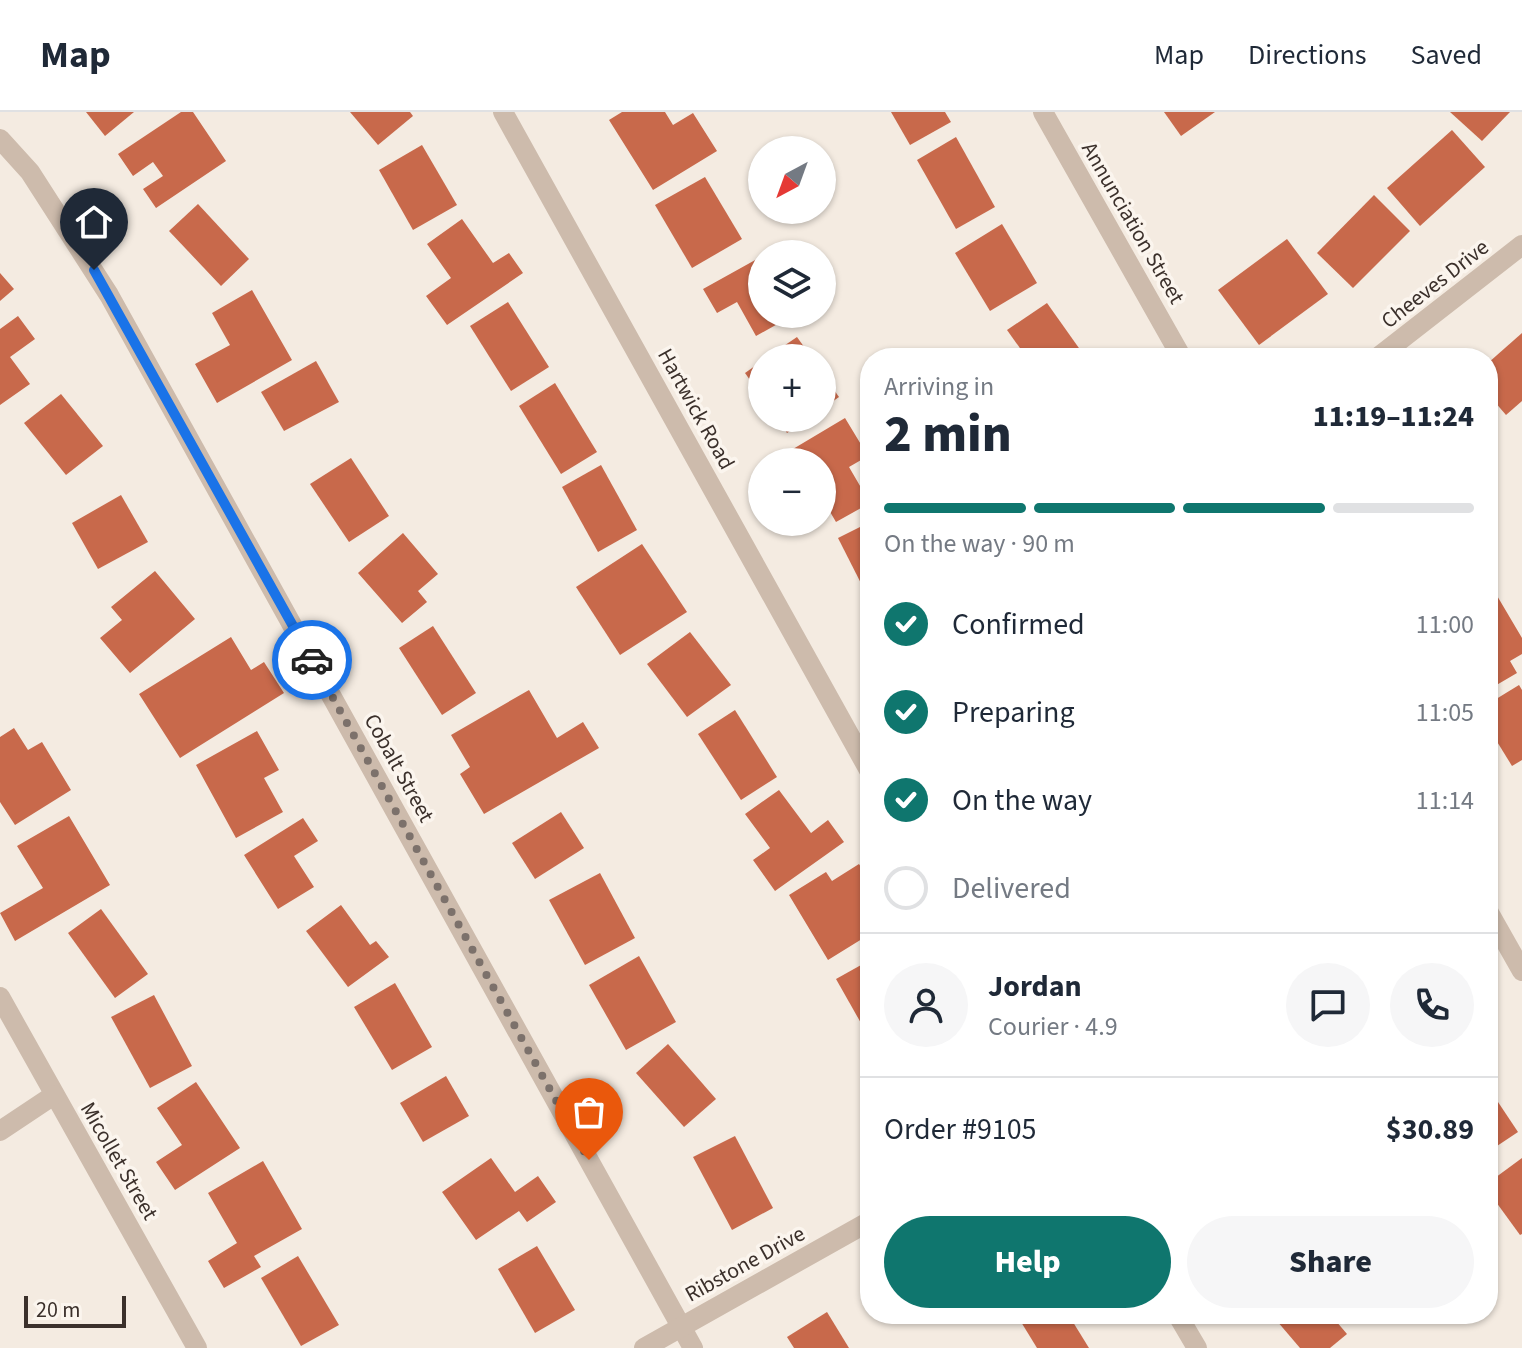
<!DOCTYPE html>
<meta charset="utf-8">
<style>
body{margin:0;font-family:"Source Sans 3",sans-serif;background:#f6f6f7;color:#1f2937;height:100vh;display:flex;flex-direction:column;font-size:30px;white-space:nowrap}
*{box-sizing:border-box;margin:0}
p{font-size:26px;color:#747a83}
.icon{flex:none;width:44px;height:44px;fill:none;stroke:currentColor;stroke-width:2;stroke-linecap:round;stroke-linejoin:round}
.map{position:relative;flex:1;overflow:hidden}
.drawer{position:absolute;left:860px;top:236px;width:638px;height:976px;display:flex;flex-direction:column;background:#fff;border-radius:32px;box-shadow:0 2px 6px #0004}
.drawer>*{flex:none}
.needle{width:52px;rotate:221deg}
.tools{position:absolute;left:748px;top:24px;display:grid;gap:16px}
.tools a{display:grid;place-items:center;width:88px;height:88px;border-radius:50%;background:#fff;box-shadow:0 2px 6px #0004;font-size:40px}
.scale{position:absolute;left:24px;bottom:20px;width:102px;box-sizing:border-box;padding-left:8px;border:4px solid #3b302b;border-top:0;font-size:22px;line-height:28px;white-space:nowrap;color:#3b302b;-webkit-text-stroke:6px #fbf5ee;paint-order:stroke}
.pin{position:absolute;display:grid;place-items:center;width:68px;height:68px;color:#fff;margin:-82px -34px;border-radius:50% 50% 50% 0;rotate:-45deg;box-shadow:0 0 8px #0007}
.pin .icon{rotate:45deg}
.courier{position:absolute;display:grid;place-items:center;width:80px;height:80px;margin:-40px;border:6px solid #1a73e8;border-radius:50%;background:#fff;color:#222;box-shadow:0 2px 10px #0007}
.headline em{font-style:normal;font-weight:800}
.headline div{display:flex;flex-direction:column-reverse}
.headline{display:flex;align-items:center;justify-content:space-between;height:136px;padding:0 24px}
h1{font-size:52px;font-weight:800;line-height:60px}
.bar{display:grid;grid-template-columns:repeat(4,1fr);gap:12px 8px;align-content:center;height:96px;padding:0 24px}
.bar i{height:10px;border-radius:6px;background:#e0e1e3}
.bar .active{background:#0f766e}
.bar p{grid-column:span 4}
.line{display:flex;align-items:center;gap:20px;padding:0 24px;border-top:2px solid #e0e1e3}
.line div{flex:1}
.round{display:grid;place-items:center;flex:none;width:84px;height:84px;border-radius:42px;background:#f6f6f7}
ol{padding:0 24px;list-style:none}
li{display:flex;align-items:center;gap:24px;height:88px}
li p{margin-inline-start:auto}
li .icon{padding:8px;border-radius:50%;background:#0f766e;color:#fff;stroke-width:4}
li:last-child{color:#747a83}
li i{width:44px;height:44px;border:4px solid #e0e1e3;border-radius:50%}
.action{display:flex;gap:16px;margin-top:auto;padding:16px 24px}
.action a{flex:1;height:92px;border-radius:48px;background:#0f766e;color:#fff;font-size:32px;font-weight:800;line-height:92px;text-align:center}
.action a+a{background:#f6f6f7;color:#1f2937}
header{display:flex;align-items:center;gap:48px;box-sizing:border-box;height:112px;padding:0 40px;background:#fff;border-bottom:2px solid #e0e1e3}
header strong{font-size:38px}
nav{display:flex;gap:44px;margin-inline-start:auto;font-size:28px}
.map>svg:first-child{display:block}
.building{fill:#c8694b}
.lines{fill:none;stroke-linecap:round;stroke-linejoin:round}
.minor{stroke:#cdbbac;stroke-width:20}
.done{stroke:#7c716b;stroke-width:8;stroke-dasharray:0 14.4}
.route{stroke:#1a73e8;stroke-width:10}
.labels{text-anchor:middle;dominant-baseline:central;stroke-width:7;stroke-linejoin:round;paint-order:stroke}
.street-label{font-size:22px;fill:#3b302b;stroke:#fbf5ee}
</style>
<header>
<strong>Map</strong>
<nav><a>Map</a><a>Directions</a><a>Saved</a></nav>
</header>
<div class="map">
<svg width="1522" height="1236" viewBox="0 0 1522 1236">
<rect width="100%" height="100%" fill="#f4ebe1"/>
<g class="building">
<path d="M86 0H134L105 24Z"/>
<path d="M181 0H193L226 49 156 96 143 77 163 64 153 50 133 64 118 42Z"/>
<path d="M350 0H410L413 4 378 33Z"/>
<path d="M622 0H665L673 13 693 1 717 39 653 78 609 8Z"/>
<path d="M891 0H945L951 10 910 33Z"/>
<path d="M1164 0H1215L1181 24Z"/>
<path d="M1450 0H1510L1482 29Z"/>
<path d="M1452 18 1485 55 1420 114 1387 76Z"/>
<path d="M956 25 995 95 956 117 917 48Z"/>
<path d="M422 33 457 93 413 118 379 58Z"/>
<path d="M705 65 742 127 692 156 655 93Z"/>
<path d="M1374 83 1410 119 1353 176 1317 141Z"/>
<path d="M198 92 249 147 221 174 169 119Z"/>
<path d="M462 107 493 151 509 141 523 161 447 213 426 184 451 166 427 132Z"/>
<path d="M1002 112 1037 171 990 199 955 141Z"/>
<path d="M1287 127 1328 182 1259 233 1218 178Z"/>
<path d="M757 147 762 156V202H788L790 205 756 224 737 190 717 201 703 177Z"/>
<path d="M0 161 14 177 0 189Z"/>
<path d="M252 178 292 248 217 291 195 252 230 233 212 201Z"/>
<path d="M508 190 549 255 511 279 470 214Z"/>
<path d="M1047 191 1086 246H1027L1007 218Z"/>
<path d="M18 204 35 227 10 245 30 272 0 293V217Z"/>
<path d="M1522 221V289L1506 303 1488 282V251Z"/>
<path d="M797 225 812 246H766Z"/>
<path d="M316 249 339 290 284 319 261 280Z"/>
<path d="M762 249V285L745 261Z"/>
<path d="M822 261 839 285 822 297Z"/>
<path d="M555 271 597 340 561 362 519 294Z"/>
<path d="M61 282 103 334 66 363 24 311Z"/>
<path d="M777 306H809L787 321Z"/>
<path d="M845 306 868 344 849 355 870 391 836 410 822 386V350H800L793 337Z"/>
<path d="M351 346 389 404 349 430 310 372Z"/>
<path d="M601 353 637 418 598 440 562 375Z"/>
<path d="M121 383 148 430 98 457 72 411Z"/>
<path d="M870 410V489L838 426Z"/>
<path d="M403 421 438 462 418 479 427 490 402 511 358 461Z"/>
<path d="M642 432 687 500 620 543 576 475Z"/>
<path d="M155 459 195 507 130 561 100 526 122 508 111 495Z"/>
<path d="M1496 482 1522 526V542L1510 549 1517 561 1488 578V487Z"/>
<path d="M433 514 476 581 442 603 399 536Z"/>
<path d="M690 520 731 573 687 605 647 552Z"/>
<path d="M231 525 251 558 264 550 284 581 180 646 139 582Z"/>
<path d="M1519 573 1522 578V648L1512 654 1488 615V592Z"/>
<path d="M529 578 557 626 583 610 599 636 484 702 460 662 470 655 451 623Z"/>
<path d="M735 598 777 665 741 688 698 622Z"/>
<path d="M14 616 28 638 42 630 71 678 15 713 0 690V625Z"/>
<path d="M257 619 279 658 264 666 283 700 236 726 196 653Z"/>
<path d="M779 678 811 721 828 708 844 730 775 779 753 748 770 736 745 702Z"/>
<path d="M561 700 584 736 535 767 512 731Z"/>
<path d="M69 704 110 773 15 829 0 801 43 776 17 734Z"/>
<path d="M303 706 318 729 294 744 314 775 278 797 244 743Z"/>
<path d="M859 752 870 769V822L828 848 789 783 826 760 832 769Z"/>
<path d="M600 761 635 826 585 853 549 788Z"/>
<path d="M341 793 370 833 376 829 389 845 348 875 306 819Z"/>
<path d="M101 797 148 862 115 886 68 821Z"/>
<path d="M639 844 676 910 626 938 589 873Z"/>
<path d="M870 848V927L836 867Z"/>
<path d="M395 871 432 935 392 958 354 895Z"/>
<path d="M154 883 192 954 150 976 111 905Z"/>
<path d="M668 932 716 987 684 1015 636 961Z"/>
<path d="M446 964 469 1004 423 1030 400 991Z"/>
<path d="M196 970 240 1036 175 1078 156 1050 182 1033 157 996Z"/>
<path d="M1488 975 1518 1020 1488 1040Z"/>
<path d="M735 1024 773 1096 732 1118 693 1045Z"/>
<path d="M491 1046 515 1080 538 1064 556 1090 527 1110 519 1099 476 1128 442 1080Z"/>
<path d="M1522 1046V1122L1520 1123 1488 1079V1071Z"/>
<path d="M263 1049 302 1117 254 1144 261 1155 224 1176 208 1149 237 1131 208 1081Z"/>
<path d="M537 1134 575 1198 535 1221 498 1157Z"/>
<path d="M298 1144 339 1213 301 1234 261 1166Z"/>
<path d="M827 1200 849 1236H794L787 1225Z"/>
<path d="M1023 1202H1068L1089 1236H1037L1018 1205Z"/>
<path d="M1271 1202H1330L1347 1222 1330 1236H1300Z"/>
</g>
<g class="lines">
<g class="minor">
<path d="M503 0 870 660"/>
<path d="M1043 0 1182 246"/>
<path d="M0 27 30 60 109 183 693 1236"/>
<path d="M1377 246 1522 133"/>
<path d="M1488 799 1522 859"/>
<path d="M0 885 197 1236"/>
<path d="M0 1019 54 983"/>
<path d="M1177 1202 1197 1236"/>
<path d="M644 1236 870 1109"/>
</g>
</g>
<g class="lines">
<path class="done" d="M312 548 589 1048"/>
<path class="route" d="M94 158 312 548"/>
</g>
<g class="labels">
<g class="street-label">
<text transform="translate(1133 111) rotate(60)">Annunciation Street</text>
<text transform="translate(1435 172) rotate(-38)">Cheeves Drive</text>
<text transform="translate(696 297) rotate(61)">Hartwick Road</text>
<text transform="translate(399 656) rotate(61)">Cobalt Street</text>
<text transform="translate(119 1049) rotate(60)">Micollet Street</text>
<text transform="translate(745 1152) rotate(-29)">Ribstone Drive</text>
</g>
</g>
</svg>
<div class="tools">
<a><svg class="needle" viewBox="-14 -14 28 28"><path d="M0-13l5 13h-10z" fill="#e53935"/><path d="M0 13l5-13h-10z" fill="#747a83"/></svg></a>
<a><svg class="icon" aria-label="layers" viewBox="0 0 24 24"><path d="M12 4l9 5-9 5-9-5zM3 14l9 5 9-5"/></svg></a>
<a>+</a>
<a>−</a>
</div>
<div class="scale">20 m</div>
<div class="pin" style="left:589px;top:1048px;background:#ea580c"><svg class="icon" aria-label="bag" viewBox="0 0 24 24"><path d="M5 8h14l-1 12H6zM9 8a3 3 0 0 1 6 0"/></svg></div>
<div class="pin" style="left:94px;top:158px;background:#1f2937"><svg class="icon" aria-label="home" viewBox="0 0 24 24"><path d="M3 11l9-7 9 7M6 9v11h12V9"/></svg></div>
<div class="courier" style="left:312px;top:548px"><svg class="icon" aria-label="car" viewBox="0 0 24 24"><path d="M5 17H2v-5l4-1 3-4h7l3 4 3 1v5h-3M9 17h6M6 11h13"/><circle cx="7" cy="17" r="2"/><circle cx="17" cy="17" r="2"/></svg></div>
<section class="drawer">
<div class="headline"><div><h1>2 min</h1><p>Arriving in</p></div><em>11:19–11:24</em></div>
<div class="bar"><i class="active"></i><i class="active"></i><i class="active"></i><i></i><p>On the way · 90 m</p></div>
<ol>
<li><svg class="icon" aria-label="check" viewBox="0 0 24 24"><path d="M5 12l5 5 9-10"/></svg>Confirmed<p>11:00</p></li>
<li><svg class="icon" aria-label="check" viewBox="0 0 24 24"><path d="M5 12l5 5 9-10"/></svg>Preparing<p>11:05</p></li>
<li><svg class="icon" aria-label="check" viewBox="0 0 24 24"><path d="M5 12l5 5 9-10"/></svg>On the way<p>11:14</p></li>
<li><i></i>Delivered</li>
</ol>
<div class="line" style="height:144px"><a class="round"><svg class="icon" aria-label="person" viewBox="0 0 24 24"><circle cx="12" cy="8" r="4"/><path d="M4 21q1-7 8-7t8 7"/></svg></a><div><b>Jordan</b><p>Courier · 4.9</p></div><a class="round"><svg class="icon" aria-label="chat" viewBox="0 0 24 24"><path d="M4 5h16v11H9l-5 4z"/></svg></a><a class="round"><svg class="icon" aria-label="phone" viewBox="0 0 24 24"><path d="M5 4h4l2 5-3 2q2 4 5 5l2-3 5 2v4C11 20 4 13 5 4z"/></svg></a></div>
<div class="line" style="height:104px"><div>Order #9105</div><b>$30.89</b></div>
<div class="action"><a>Help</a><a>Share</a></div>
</section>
</div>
